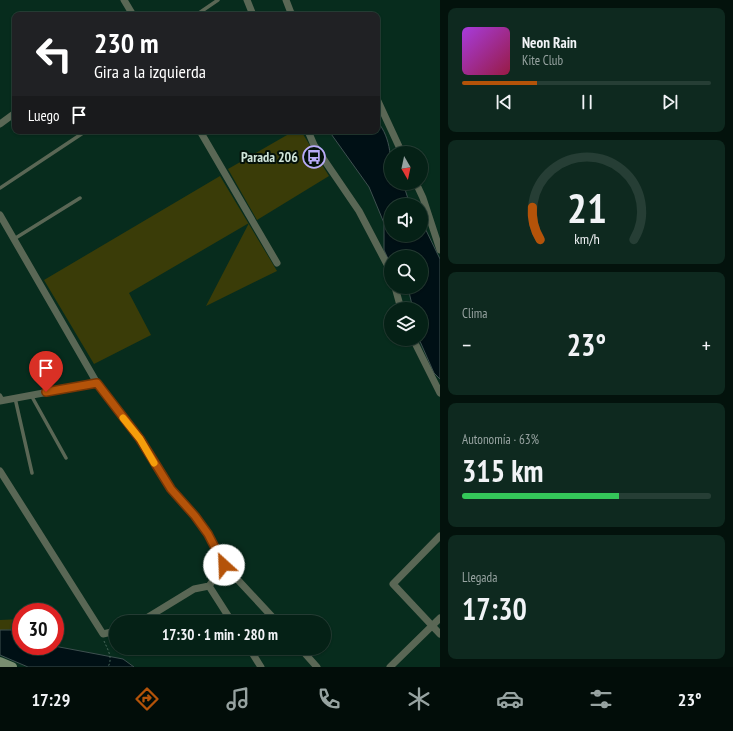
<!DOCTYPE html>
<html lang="es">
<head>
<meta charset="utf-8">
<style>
  :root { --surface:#052116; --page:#0e291f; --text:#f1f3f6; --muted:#97a3a1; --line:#263e35; --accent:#b45309 }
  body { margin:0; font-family:"PT Sans Narrow",sans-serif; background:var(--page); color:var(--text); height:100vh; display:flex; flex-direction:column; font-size:15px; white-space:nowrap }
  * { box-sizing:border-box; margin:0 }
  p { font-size:13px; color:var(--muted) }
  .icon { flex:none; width:22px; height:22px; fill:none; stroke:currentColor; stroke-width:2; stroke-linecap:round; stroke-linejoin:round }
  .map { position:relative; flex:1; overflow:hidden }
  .panel { display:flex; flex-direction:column; gap:8px; padding:8px; background:#03120c; width:293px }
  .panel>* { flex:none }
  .banner { position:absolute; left:12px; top:12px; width:368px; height:122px; border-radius:8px; box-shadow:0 1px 3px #0004,0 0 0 1px var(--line); background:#202124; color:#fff; overflow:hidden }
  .needle { width:26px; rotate:171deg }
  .tools { position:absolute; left:384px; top:146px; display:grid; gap:8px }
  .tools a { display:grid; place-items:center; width:44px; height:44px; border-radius:50%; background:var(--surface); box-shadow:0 1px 3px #0004,0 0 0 1px var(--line); font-size:20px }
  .speed { position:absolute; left:12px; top:603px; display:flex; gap:8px; font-size:20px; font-weight:700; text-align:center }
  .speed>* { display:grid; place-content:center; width:52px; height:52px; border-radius:50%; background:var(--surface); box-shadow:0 1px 3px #0004,0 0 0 1px var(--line); line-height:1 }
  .speed .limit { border:6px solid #d22; background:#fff; color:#111 }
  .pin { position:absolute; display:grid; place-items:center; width:34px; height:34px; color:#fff; margin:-41px -17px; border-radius:50% 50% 50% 0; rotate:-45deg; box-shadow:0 0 4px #0007 }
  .pin .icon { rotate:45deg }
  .me { position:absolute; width:44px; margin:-22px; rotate:335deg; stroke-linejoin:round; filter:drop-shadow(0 0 3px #0008) }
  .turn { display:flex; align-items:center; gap:14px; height:84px; padding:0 16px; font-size:18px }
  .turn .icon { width:52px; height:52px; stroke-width:2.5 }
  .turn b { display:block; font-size:28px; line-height:34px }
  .then { display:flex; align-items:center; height:38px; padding:0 16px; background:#0003; gap:8px; font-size:15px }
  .big { font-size:30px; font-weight:800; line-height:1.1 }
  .panel .card { flex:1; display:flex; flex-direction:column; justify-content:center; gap:6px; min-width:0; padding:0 14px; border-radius:8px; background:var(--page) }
  .panel .dial { align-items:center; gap:0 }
  .dial svg { height:104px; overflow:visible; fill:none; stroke:var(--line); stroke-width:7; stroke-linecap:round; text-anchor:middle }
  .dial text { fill:var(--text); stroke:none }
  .song { display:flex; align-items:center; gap:12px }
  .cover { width:48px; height:48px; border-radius:6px; background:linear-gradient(135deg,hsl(280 70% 55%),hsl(340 70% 35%)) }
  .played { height:4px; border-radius:2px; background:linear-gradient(90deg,var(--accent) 30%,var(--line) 30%) }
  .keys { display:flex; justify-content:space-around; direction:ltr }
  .heat { display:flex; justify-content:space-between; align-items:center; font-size:22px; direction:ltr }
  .charge { height:6px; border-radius:3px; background:linear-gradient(90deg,#34c759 63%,var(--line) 0) }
  .trip { position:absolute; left:109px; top:615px; width:222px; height:40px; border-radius:20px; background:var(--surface); box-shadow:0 1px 3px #0004,0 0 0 1px var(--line); font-weight:800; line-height:40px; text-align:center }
  .dock { display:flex; height:64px; justify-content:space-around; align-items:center; background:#020d09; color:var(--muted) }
  .dock .icon { width:28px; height:28px }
  .dock .active { color:var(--accent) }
  .dock b { font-size:18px; color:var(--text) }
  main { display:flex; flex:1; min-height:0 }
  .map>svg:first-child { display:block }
  .green { fill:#3a3c08 }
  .water { fill:#001015; stroke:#3e5050 }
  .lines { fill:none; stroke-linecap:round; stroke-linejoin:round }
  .path { stroke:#49685b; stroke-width:1; stroke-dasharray:2 2; stroke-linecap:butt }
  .lane { stroke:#5a6755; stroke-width:3.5 }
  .street { stroke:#5a6755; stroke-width:7 }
  .secondary { stroke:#788d70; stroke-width:10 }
  .route-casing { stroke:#753606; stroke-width:10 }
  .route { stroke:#b45309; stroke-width:7 }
  .slow { stroke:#f59e0b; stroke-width:7 }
  .labels { text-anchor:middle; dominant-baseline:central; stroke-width:4; stroke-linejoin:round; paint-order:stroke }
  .poi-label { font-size:14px; font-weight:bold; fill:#d0e4d9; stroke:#04110a; text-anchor:end }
</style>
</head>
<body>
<main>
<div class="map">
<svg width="440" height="667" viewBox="0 0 440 667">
  <rect width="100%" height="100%" fill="#072c1d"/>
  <path class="green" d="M 294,131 L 301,131 L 329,176 L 257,220 L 228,169 Z
    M 220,176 L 277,271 L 206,306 L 249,223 L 129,293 L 151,335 L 94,364 L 44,280 Z
    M 21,619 L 21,629 L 0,630 L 0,620 Z"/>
  <path class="water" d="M 377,121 C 392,139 391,161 391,183 L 403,183 L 410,205 L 391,205 L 391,235 L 421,235 L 422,222 L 440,259 L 440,379 L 434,373 L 419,339 L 421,339 L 421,309 L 413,309 L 409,292 L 403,287 L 421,287 L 421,257 L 391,257 L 391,265 L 384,250 L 384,223 L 369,187 L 329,131 L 377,131 Z
    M 0,630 L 21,630 L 21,646 L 54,646 L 123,659 L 134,667 L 28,667 L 0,655 Z"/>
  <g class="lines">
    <path class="path" d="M 104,641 C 108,650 113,658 108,667"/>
    <path class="lane" d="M 196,15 L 218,0
      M 0,188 L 86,131
      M 14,239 L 80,198
      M 0,395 L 3,400
      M 31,395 L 66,458
      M 15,398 L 32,473"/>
    <path class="street" d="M 124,0 L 133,15
      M 247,0 L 253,15
      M 286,0 L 291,13 L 294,15
      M 377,99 L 402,153
      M 0,124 L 15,113
      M 200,131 L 277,263
      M 308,131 L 314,145 L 359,211 L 391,272
      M 416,183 L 423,198 L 440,250
      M 0,215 L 97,383 L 140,439 L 171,489 L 195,516 L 208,534 L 224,565 L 209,586
      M 395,287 L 401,309
      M 413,339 L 440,393
      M 0,401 L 97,383
      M 0,471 L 103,634 L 116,631
      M 440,536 L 393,584 L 440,634
      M 224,565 L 277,622
      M 209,586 L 232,622
      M 140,622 L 194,589 L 209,586
      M 249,648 L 261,667
      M 300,648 L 317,667
      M 390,667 L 440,618"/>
    <path class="secondary" d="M 0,662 L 12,667"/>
  </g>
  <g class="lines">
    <g class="route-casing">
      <path id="route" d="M 46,392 L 97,383 L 140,439 L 171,489 L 195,516 L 208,534 L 224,565"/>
    </g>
    <use href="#route" class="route"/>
    <path class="slow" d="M 123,418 L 140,439 L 154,463"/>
  </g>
  <defs>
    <g id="bus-ring" transform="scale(1.15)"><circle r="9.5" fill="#04110a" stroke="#b8abf7" stroke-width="1.5"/><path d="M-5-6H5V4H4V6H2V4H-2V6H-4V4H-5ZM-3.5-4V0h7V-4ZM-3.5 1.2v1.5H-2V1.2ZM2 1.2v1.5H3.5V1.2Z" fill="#b8abf7"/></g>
  </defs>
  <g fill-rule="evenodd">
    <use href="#bus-ring" x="314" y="157"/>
  </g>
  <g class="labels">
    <g class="poi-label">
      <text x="298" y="157">Parada 206</text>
    </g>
  </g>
</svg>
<div class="tools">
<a><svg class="needle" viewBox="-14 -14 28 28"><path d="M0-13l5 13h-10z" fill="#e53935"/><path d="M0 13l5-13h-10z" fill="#97a3a1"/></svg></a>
<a><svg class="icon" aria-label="sound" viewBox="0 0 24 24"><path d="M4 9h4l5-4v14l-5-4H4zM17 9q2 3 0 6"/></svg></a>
<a><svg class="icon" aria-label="search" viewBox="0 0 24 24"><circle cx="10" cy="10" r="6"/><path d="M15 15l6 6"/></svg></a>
<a><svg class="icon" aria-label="layers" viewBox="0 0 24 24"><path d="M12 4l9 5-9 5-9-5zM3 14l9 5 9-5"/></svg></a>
</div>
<div class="speed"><div class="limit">30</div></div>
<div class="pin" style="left:46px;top:392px;background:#d93025"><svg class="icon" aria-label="arrive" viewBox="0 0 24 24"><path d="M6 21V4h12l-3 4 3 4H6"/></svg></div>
<svg class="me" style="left:224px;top:565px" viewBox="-20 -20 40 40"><circle r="19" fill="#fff"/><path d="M0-13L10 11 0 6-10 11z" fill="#b45309"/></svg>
<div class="trip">17:30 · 1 min · 280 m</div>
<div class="banner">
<div class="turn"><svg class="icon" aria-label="left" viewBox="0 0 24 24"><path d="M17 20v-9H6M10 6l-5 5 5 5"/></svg><div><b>230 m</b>Gira a la izquierda</div></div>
<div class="then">Luego<svg class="icon" aria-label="arrive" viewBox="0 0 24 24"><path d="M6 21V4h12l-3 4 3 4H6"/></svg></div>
</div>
</div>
<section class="panel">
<div class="card">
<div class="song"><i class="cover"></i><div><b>Neon Rain</b><p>Kite Club</p></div></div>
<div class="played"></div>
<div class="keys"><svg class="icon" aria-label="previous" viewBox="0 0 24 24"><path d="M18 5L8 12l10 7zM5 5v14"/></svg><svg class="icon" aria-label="pause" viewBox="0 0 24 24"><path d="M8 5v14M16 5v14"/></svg><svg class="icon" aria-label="next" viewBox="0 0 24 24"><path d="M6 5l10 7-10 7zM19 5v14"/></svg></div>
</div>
<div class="card dial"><svg viewBox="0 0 100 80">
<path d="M14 69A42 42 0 1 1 86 69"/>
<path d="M14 69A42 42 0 0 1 8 44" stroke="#b45309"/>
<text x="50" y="56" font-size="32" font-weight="700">21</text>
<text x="50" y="72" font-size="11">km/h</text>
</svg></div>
<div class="card"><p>Clima</p>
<div class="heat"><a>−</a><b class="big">23°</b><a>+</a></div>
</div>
<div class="card"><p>Autonomía · 63%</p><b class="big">315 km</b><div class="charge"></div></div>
<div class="card"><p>Llegada</p><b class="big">17:30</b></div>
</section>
</main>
<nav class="dock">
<b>17:29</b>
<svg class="icon active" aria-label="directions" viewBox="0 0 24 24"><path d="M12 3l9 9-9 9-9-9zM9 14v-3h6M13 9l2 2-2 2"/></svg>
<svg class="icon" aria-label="music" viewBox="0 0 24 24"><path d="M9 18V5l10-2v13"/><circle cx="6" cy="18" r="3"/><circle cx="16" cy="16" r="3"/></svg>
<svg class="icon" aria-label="phone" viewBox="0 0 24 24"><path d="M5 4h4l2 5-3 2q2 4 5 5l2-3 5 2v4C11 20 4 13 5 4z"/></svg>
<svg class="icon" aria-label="climate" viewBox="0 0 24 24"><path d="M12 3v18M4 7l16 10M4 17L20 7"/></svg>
<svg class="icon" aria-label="car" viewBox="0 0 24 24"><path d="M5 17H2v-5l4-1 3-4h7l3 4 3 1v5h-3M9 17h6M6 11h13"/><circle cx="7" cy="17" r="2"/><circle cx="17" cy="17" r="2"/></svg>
<svg class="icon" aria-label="filters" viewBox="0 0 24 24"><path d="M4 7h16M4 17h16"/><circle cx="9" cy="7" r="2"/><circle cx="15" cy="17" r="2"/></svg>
<b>23°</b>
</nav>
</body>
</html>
